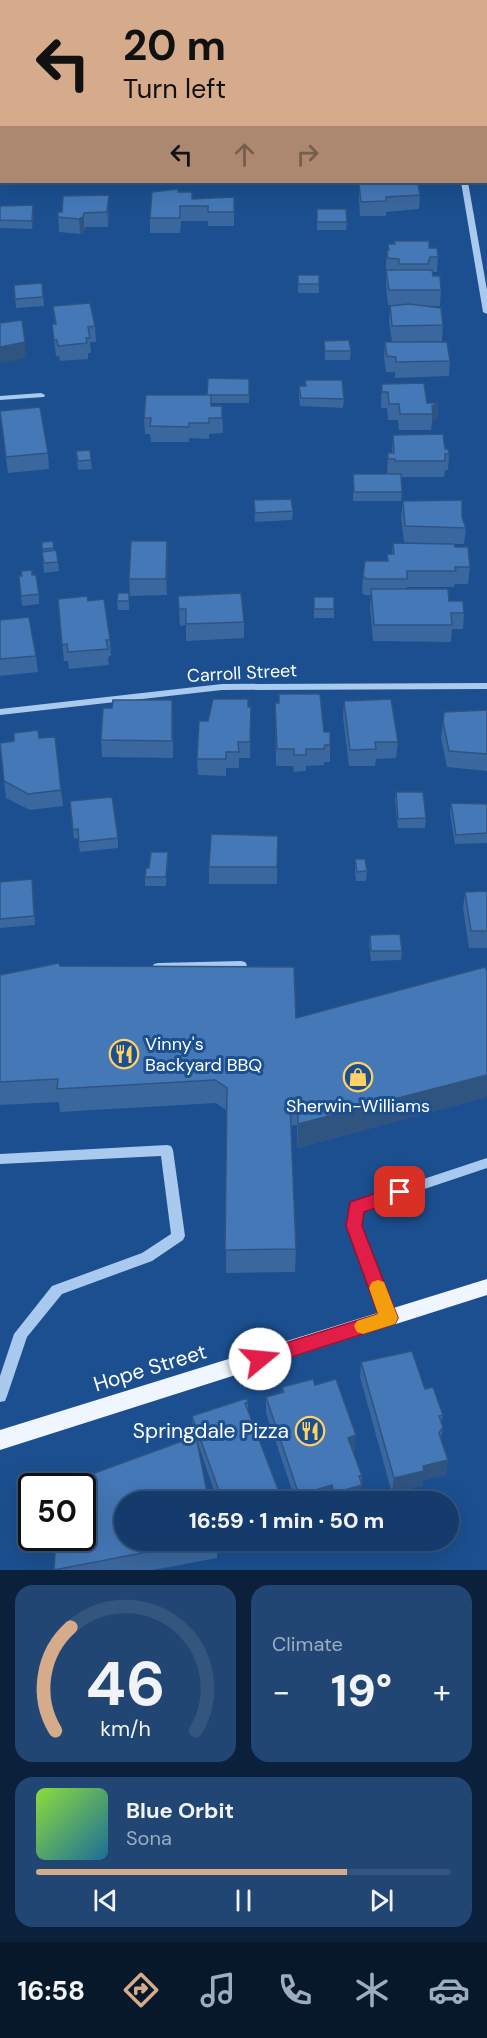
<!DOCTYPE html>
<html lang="en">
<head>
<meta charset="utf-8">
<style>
  :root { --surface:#143b6b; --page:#214673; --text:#f1f3f6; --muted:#9dadc1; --line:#33557e; --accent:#d6ab8b }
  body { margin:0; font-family:"DM Sans",sans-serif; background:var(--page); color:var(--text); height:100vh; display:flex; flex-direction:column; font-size:22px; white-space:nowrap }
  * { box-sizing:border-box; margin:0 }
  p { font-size:20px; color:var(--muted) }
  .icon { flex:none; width:33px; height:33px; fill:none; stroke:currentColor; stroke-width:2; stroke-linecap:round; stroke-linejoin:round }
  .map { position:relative; height:1570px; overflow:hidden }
  .sheet { display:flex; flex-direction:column; gap:15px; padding:15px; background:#0b203b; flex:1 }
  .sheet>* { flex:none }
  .guide { position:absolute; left:0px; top:0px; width:488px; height:183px; box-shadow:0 6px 24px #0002,0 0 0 2px var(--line); background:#d6ab8b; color:#111; overflow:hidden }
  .speed { position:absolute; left:18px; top:1473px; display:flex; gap:12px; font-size:30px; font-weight:700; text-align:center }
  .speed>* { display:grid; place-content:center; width:78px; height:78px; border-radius:50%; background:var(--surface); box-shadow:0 6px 24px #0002,0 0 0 2px var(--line); line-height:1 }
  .speed .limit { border:3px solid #111; border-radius:9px; background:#fff; color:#111 }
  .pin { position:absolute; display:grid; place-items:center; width:51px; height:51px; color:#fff; margin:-26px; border-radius:12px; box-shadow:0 3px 9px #0006 }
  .me { position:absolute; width:66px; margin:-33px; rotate:73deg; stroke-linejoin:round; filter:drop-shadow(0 0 4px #0008) }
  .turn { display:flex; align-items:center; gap:21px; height:126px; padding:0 24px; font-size:27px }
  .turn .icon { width:78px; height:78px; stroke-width:2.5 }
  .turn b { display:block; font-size:42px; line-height:51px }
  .lanes { display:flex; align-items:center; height:57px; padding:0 24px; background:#0003; justify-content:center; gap:30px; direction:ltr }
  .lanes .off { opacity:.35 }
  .big { font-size:45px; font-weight:800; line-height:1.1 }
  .sheet .tile { flex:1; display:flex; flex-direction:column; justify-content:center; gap:9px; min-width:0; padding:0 21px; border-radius:18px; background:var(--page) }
  .sheet .dial { align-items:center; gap:0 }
  .dial svg { height:156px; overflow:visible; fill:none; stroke:var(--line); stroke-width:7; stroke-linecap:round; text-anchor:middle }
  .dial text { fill:var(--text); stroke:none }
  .song { display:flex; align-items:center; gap:18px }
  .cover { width:72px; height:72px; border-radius:9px; background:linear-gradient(135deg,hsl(90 70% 55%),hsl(200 70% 35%)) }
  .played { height:6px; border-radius:3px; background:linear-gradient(90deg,var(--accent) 75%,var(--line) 75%) }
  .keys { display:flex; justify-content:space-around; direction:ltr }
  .heat { display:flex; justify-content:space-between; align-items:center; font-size:33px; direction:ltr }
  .sheet .tiles { flex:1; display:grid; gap:15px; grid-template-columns:1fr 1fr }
  .tile:last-child { grid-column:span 2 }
  .trip { position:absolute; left:114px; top:1491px; width:345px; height:60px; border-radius:30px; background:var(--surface); box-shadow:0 6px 24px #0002,0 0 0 2px var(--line); font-weight:800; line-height:60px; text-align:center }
  .tab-bar { display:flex; height:96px; justify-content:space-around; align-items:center; background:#08182b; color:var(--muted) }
  .tab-bar .icon { width:42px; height:42px }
  .tab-bar .active { color:var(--accent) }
  .tab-bar b { font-size:27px; color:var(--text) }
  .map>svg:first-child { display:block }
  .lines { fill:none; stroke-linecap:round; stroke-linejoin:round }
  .minor { fill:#a9c9ee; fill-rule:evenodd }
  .major { fill:#f0f6ff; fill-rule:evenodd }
  .wall { fill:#3a679d }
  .shaded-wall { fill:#305480 }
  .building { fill:#4478b7; stroke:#305480; stroke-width:1.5 }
  .route { fill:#e11d48; stroke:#92132f; stroke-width:1.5 }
  .slow { fill:#f59e0b }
  .labels { text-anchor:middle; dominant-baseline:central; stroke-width:6; stroke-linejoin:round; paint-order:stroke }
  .street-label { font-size:18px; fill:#fff; stroke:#1b4f8f }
  .poi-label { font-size:18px; fill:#fff; stroke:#1b4f8f; text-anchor:start }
  .near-street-label { font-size:21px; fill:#fff; stroke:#1b4f8f }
  .near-poi-label { font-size:21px; fill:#fff; stroke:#1b4f8f; text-anchor:end }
</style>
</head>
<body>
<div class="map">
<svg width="487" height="1570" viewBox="0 0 487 1570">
  <rect width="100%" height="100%" fill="#1b4f8f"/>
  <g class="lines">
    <path class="minor" d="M 430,0 L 436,0 L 436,2 L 430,2 Z
      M 486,101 L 487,101 L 487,105 L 486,105 Z
      M 0,180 L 2,182 L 7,182 L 0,184 Z
      M 461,182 L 468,182 L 487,290 L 487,314 L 483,312 Z
      M 41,393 L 45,395 L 44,397 L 0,400 L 0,396 Z
      M 487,683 L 487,689 L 222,690 L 0,715 L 0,709 L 222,684 Z
      M 241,961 L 245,962 L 247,965 L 245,968 L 241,969 L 158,971 L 154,970 L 152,967 L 154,964 L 158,963 Z
      M 167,1145 L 171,1146 L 173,1150 L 185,1236 L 183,1240 L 152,1261 L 62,1294 L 27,1337 L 7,1396 L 5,1401 L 0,1402 L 0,1376 L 14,1334 L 52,1286 L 142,1253 L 171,1234 L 161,1156 L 0,1164 L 0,1154 Z
      M 487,1158 L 487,1168 L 362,1210 L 360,1225 L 396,1318 L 394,1322 L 389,1324 L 384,1322 L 348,1225 L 351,1203 Z"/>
    <path class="major" d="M 487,1279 L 487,1295 L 0,1450 L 0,1430 Z"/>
  </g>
  <path class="wall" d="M 89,0 L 120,0 L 120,2 L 91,2 Z
    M 479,0 L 487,0 L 487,2 L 479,2 Z
    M 0,117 L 2,117 L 2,142 L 0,142 Z
    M 359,184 L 420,195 L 419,209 L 386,212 L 386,216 L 360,216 L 359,199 Z
    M 192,192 L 192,199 L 234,197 L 234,226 L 208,226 L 208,221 L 181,221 L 180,233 L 150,233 L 150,218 Z
    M 33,205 L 34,214 L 32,229 L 0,228 L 0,206 Z
    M 317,209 L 347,222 L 346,230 L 317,230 Z
    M 109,210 L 108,227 L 85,227 L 84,232 L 80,234 L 59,232 L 58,212 Z
    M 394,241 L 429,248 L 438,257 L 437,272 L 432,272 L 433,276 L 441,290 L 440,306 L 420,306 L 443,325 L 442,341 L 392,342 L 389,322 L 390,306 L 400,305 L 388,305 L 386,285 L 386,266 L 387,251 L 388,250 L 388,244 L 394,244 Z
    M 298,275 L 319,275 L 319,293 L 298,293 Z
    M 42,283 L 44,306 L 16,308 L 14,285 Z
    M 53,306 L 95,326 L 96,342 L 90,342 L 91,353 L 88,353 L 88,359 L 60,361 L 59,356 L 56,356 L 52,324 L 55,324 Z
    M 324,341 L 351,351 L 350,360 L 325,360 Z
    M 385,342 L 450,361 L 449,376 L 395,378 L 395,372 L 386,372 L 384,358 Z
    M 249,379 L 249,403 L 211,403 L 211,406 L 222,406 L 223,433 L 209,434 L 209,439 L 189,438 L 189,442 L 151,442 L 150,434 L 145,434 L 144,418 Z
    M 305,380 L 344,399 L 343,408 L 300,406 L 299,395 L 299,386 L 305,386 Z
    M 382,384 L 427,403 L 438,403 L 437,419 L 432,421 L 431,430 L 399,430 L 398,420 L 388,420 L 387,408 L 381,408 L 381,400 Z
    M 0,411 L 48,453 L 49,469 L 8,473 Z
    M 393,435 L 445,449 L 449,454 L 448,470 L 445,470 L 444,477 L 401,477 L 402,492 L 401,501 L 353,501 L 353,474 L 387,474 L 388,453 L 392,453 Z
    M 76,451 L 91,460 L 92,469 L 78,470 Z
    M 254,500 L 293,511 L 292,520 L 255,522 Z
    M 403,501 L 462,517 L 466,528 L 464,544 L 454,544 L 455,547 L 470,567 L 468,584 L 455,584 L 454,587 L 407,587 L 407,589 L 449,601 L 464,613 L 463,629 L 452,629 L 451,642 L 373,641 L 370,606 L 371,595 L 365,595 L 362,593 L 363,576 L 387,561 L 387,554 L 392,554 L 393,543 L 436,544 L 404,542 L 401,518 Z
    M 53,541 L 54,550 L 58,562 L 59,571 L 44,573 L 42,552 L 43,552 L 42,542 Z
    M 167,541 L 167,595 L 130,596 L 129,579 Z
    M 21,571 L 32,575 L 39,594 L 39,604 L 22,606 L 19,576 L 22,576 Z
    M 129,593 L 129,610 L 118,610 L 117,601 Z
    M 178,596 L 244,622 L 244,638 L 186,641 L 186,625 L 180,626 Z
    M 314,597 L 334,597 L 334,618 L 314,618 Z
    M 58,599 L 88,601 L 110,640 L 111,656 L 108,657 L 109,665 L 69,669 L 68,661 L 64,661 Z
    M 0,620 L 36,656 L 38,672 L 0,676 Z
    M 344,701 L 398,742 L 396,758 L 376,759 L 375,766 L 349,766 L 343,717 Z
    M 275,703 L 324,732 L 330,745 L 330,762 L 324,762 L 324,765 L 306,766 L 306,771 L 294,772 L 293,766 L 276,766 Z
    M 248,707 L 251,707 L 250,758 L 239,758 L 239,768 L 226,768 L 226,776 L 198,775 L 197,759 L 208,721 Z
    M 487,710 L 487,771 L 447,767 L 441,738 L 444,712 Z
    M 173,717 L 173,758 L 102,757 L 101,740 Z
    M 39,738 L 61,790 L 63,806 L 30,810 L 6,798 L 0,746 L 14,741 Z
    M 396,792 L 426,818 L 425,828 L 398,828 L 395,801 Z
    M 70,801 L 118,838 L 118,848 L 80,852 L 78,838 L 74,839 Z
    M 451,803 L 487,804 L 487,843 L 455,844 L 450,813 Z
    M 278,836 L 277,884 L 209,884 L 209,867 Z
    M 168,852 L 168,861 L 166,886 L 145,886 L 145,877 L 149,868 Z
    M 355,859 L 367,871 L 366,881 L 356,881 L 355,869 Z
    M 0,882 L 33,889 L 35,925 L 0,928 Z
    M 487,891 L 487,948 L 469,948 L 463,908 L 465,892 Z
    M 370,935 L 402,951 L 401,960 L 371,961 L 369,944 Z
    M 60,966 L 296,1018 L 487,971 L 487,1097 L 297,1148 L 297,1125 L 291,1126 L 296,1249 L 295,1272 L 226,1273 L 227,1111 L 216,1103 L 60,1112 L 59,1102 L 0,1105 L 0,975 Z
    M 361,1362 L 425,1389 L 443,1415 L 441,1423 L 443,1427 L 441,1438 L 448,1460 L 446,1475 L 423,1480 L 422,1486 L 392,1493 L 360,1377 Z
    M 315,1385 L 355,1450 L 353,1451 L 362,1476 L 361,1500 L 355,1502 L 331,1502 L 331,1500 L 326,1502 L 296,1502 L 266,1413 L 266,1397 L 282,1393 L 282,1387 Z
    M 248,1403 L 248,1410 L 281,1497 L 281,1502 L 218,1502 L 198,1444 L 124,1540 L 217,1540 L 217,1558 L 153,1570 L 54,1570 L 195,1436 L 193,1431 L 192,1416 Z"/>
  <path class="shaded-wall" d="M 101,0 L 120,0 L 120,2 L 101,2 Z
    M 109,195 L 109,210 L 108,227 L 107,212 Z
    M 33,205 L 34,214 L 32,229 L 32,221 Z
    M 84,213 L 84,232 L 80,234 L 79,219 Z
    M 25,342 L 26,358 L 0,363 L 0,347 Z
    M 438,403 L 437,419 L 432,421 L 432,406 Z
    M 167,541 L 168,557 L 167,595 L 166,579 Z
    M 168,852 L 168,861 L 166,886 L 166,877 Z
    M 487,1075 L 487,1097 L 297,1148 L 298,1124 Z
    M 356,1435 L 355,1450 L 346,1453 L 348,1438 Z
    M 448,1460 L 446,1475 L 423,1480 L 422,1486 L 392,1493 L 394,1478 L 423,1466 Z
    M 332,1485 L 331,1500 L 326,1502 L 299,1502 L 299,1495 Z
    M 362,1485 L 361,1500 L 355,1502 L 333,1502 L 334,1493 Z
    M 281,1497 L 281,1502 L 267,1502 Z"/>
  <path class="building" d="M 2,0 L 30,0 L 31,2 L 2,2 Z
    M 56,0 L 66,0 L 67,2 L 57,2 Z
    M 317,0 L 360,0 L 360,2 L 317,2 Z
    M 0,117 L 2,117 L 2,134 L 1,128 L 0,128 Z
    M 359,184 L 418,184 L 420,195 L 386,197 L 386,201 L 361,202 Z
    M 178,189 L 178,192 L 192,192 L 192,199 L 234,197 L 234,212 L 208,212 L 208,206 L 180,206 L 180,218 L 150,218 L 152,192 Z
    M 109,195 L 107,212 L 84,213 L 83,217 L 79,219 L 58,217 L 58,212 L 62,212 L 63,196 Z
    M 33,205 L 32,221 L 0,220 L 0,206 Z
    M 317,209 L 346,209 L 347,222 L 317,222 Z
    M 394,241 L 429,241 L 429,248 L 437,248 L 438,257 L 430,257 L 428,264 L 399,264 L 399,259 L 388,258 L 387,251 L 389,250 L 388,244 L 395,244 Z
    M 386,270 L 432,270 L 433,276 L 440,276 L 441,290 L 389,290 Z
    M 298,275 L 319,275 L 319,284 L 298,284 Z
    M 42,283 L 43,297 L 15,299 L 14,285 Z
    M 90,303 L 95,326 L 88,327 L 90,338 L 86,338 L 87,343 L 58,346 L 57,340 L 54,340 L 52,324 L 56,324 L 53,306 Z
    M 409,304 L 441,308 L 443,325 L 392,326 L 390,306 Z
    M 22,320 L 25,342 L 0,347 L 0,323 Z
    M 349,340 L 351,351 L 325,351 L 324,341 Z
    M 385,342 L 447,342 L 450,361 L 396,362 L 396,357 L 387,356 Z
    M 208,378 L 249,379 L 249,395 L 207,395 Z
    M 305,380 L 342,380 L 344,399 L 301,398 L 299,386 L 306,386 Z
    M 424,383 L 427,403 L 438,403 L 432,406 L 433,414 L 400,414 L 399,404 L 389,404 L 388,392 L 382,392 L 382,384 Z
    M 146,395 L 211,395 L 211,406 L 222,406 L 222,418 L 209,418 L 209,423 L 189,423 L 189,427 L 150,426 L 151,418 L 144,418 Z
    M 40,407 L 48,453 L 6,457 L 0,411 Z
    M 443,434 L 445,449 L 448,449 L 449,454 L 445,454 L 445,461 L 395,461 L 395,459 L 388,459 L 388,453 L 394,453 L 393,435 Z
    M 90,450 L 91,460 L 78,461 L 76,451 Z
    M 353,474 L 401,474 L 402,492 L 354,492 Z
    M 291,499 L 293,511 L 255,513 L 254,500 Z
    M 462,500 L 462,517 L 466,528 L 405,526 L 403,501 Z
    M 53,541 L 54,548 L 42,549 L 42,542 Z
    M 131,541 L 167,541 L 166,579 L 129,579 Z
    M 393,543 L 454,544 L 455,547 L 468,547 L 470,567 L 455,567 L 456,571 L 407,571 L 407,579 L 366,579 L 363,576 L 365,561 L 388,561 L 387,554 L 394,554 Z
    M 56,550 L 58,562 L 44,563 L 42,552 Z
    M 32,570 L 32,575 L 36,575 L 39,594 L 21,596 L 19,576 L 22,576 L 21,571 Z
    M 371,589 L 448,589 L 449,601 L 463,601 L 464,613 L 451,613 L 452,625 L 374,625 Z
    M 118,593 L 129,593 L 129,601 L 117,601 Z
    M 241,593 L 244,622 L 186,624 L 186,609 L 179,609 L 178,596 Z
    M 87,596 L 88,601 L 104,599 L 110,640 L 106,640 L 108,649 L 68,652 L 67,644 L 62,645 L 58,599 Z
    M 314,597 L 334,597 L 334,609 L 314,609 Z
    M 29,617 L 36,656 L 0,659 L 0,620 Z
    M 279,694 L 320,694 L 324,732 L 330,732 L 330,745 L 325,745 L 324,749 L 306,749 L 306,755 L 294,755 L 294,749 L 277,749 L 275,703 L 279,703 Z
    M 213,699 L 248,699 L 248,707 L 251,707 L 250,742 L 238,742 L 239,752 L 226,752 L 226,759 L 197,759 L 199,721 L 208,721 Z
    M 391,699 L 398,742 L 375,742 L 376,749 L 350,750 L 344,701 Z
    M 113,700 L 172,700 L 172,741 L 101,740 L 103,708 L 112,708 Z
    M 487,710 L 487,754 L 449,751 L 443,722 L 444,712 Z
    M 38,730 L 39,738 L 55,737 L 61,790 L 28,794 L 4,781 L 0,743 L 14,741 L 14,733 Z
    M 396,792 L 423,792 L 426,818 L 398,819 Z
    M 112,797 L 118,838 L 79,842 L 78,829 L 73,830 L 70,801 Z
    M 451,803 L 487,804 L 487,833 L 456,835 Z
    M 211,834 L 278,836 L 277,867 L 209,867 Z
    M 151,852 L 168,852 L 166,877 L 145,877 L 146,868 L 149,868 Z
    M 355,859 L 365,859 L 367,871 L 357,872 Z
    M 32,879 L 34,916 L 0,919 L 0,882 Z
    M 487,891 L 487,931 L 471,931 L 465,892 Z
    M 400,934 L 402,951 L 371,951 L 370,935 Z
    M 59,963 L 60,966 L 294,967 L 296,1018 L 485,967 L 487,971 L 487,1075 L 298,1124 L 298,1102 L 290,1103 L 296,1249 L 225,1250 L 227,1088 L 215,1080 L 57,1089 L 58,1079 L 0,1082 L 0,975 Z
    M 412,1351 L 425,1389 L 433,1387 L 443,1415 L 439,1416 L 443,1427 L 439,1433 L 448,1460 L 423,1466 L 424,1471 L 394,1478 L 361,1362 Z
    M 313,1379 L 315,1385 L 336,1379 L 356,1435 L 348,1438 L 362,1476 L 359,1476 L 362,1485 L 334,1493 L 332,1485 L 299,1495 L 266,1397 L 284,1392 L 282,1387 Z
    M 247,1398 L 248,1403 L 245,1403 L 281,1497 L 267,1502 L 223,1502 L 192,1416 Z
    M 196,1436 L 209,1502 L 124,1502 L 124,1540 L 209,1540 L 54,1570 L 56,1538 L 82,1538 L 82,1486 L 59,1486 Z"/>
  <path class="route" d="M 400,1185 L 406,1187 L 408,1192 L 406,1197 L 364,1212 L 362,1226 L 398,1318 L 395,1324 L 260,1367 L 253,1364 L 251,1359 L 253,1353 L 378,1314 L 346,1226 L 350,1202 Z"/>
  <path class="slow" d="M 378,1280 L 384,1282 L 398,1318 L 395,1324 L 363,1334 L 357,1332 L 354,1326 L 357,1321 L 378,1314 L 369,1288 L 372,1282 Z"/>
  <defs>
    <g id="restaurant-ring" transform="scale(1.5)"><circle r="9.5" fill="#1b4f8f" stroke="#ffd166" stroke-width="1.5"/><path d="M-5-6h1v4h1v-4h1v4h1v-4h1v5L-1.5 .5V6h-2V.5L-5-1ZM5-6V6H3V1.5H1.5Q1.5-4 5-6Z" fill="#ffd166"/></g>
    <g id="shop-ring" transform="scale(1.5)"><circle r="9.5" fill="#1b4f8f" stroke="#ffd166" stroke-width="1.5"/><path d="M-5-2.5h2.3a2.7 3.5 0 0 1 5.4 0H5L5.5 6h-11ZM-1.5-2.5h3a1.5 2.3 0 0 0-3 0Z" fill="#ffd166"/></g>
  </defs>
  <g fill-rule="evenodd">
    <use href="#restaurant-ring" x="124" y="1054"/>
    <use href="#shop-ring" x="358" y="1077"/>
    <use href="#restaurant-ring" x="310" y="1431"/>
  </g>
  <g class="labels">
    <g class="street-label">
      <text transform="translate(242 673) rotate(-3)">Carroll Street</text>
    </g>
    <g class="poi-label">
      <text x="145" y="1044">Vinny's<tspan x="145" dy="21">Backyard BBQ</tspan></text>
      <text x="358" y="1106" text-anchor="middle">Sherwin-Williams</text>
    </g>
    <g class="near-street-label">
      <text transform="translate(150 1368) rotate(-17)">Hope Street</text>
    </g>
    <g class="near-poi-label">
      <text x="289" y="1431">Springdale Pizza</text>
    </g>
  </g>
</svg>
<div class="speed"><div class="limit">50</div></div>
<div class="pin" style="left:400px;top:1192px;background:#d93025"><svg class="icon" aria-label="arrive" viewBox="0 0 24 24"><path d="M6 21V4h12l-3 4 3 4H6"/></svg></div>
<svg class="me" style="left:260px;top:1359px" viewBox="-20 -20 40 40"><circle r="19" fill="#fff"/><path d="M0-13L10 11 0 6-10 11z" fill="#e11d48"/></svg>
<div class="trip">16:59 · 1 min · 50 m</div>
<div class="guide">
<div class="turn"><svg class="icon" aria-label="left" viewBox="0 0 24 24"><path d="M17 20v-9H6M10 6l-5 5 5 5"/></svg><div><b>20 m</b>Turn left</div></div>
<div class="lanes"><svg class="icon" aria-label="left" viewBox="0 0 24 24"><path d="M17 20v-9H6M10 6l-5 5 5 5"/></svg><svg class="icon off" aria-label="ahead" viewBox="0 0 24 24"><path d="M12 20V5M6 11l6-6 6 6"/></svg><svg class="icon off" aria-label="right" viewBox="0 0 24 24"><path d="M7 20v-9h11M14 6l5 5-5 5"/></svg></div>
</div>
</div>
<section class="sheet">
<div class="tiles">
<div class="tile dial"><svg viewBox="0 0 100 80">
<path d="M14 69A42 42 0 1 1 86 69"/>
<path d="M14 69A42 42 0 0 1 22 16" stroke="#d6ab8b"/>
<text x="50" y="56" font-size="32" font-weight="700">46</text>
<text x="50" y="72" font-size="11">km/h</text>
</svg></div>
<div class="tile"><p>Climate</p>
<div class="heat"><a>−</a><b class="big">19°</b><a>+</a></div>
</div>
<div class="tile">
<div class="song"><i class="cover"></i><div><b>Blue Orbit</b><p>Sona</p></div></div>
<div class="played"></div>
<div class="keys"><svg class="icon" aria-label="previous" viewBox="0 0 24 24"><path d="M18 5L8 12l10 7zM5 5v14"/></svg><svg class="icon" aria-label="pause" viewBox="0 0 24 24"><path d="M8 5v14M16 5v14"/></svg><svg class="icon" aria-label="next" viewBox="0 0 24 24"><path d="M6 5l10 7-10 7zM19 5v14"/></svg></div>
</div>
</div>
</section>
<nav class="tab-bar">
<b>16:58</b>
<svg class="icon active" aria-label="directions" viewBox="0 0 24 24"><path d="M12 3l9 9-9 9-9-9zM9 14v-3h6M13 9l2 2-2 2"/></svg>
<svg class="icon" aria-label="music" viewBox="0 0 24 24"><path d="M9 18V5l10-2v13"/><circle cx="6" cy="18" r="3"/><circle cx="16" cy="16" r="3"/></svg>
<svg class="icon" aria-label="phone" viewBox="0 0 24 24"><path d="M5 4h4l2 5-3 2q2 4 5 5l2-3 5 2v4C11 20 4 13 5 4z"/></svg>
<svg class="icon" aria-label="climate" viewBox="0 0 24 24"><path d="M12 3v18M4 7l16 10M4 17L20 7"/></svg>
<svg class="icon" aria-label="car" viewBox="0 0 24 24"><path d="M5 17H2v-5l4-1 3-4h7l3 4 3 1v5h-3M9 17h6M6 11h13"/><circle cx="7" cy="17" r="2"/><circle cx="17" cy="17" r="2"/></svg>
</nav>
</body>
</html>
